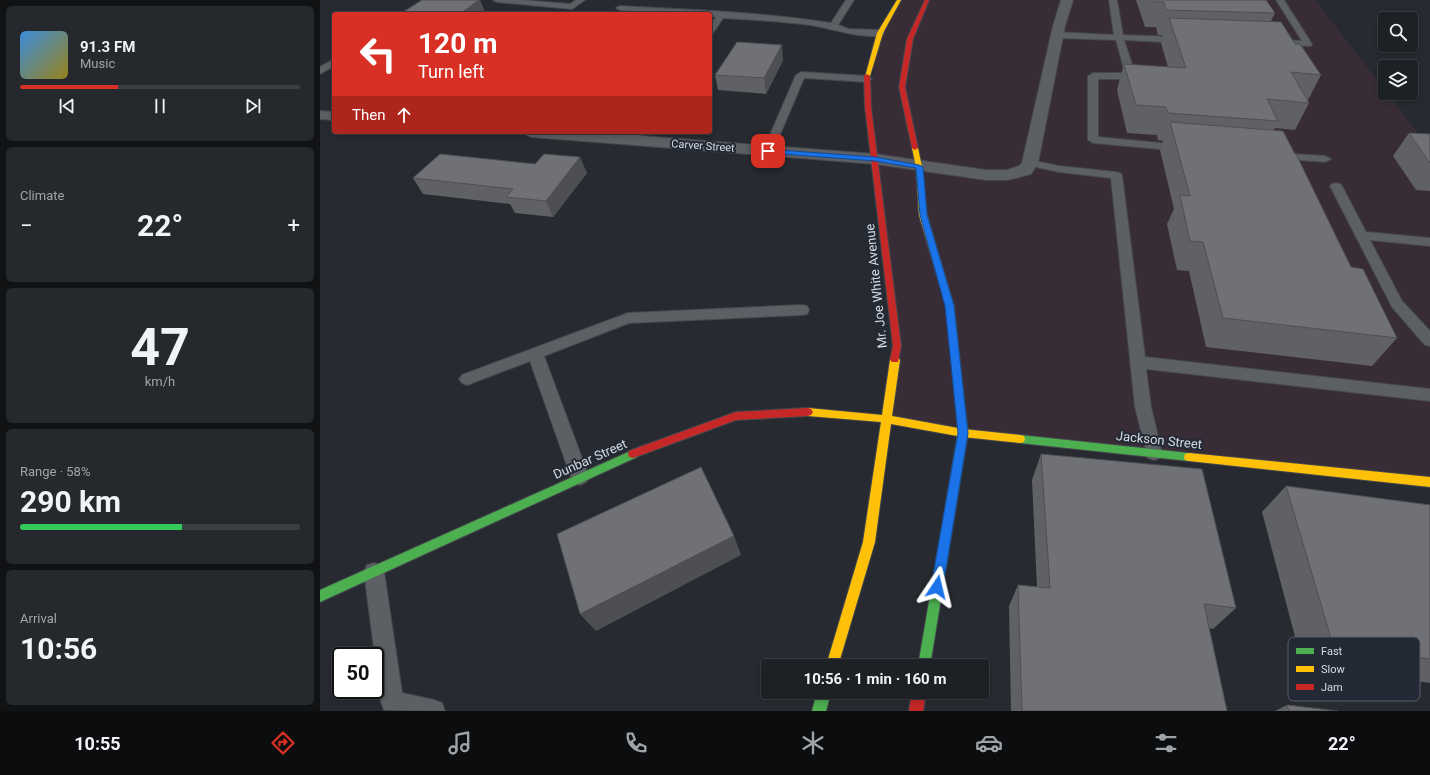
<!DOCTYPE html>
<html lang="en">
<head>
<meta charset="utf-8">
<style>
  :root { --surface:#1d2025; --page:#25282d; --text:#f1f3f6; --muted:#a0a3a7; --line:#3b3e42; --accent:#d93025 }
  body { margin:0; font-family:Roboto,sans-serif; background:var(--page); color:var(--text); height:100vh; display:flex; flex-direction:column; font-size:15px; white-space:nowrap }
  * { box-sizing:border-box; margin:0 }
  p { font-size:13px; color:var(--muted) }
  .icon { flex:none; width:22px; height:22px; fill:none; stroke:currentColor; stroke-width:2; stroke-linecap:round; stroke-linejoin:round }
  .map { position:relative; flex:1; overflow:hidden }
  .sheet { display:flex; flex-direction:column; gap:6px; padding:6px; background:#101214; width:320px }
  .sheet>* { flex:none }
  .banner { position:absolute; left:12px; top:12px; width:380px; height:122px; border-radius:4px; box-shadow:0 2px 6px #0003,0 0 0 1px var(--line); background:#d93025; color:#fff; overflow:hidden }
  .buttons { position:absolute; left:1058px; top:12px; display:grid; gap:8px }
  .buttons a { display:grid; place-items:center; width:40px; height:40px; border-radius:4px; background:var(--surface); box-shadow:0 2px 6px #0003,0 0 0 1px var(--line); font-size:20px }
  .speed { position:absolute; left:12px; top:647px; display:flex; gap:8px; font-size:20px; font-weight:700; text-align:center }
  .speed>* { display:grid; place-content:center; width:52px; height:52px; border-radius:50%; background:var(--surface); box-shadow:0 2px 6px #0003,0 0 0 1px var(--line); line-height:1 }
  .speed .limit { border:2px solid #111; border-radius:6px; background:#fff; color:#111 }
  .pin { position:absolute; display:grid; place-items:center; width:34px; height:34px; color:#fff; margin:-17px; border-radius:8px; box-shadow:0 2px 6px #0006 }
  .me { position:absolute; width:44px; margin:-22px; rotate:10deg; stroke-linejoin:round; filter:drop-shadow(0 0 3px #0008) }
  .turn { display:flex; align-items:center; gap:14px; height:84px; padding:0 20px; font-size:18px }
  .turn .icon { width:52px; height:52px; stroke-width:2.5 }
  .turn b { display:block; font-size:28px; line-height:34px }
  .then { display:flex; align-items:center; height:38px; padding:0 20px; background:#0003; gap:8px; font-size:15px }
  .big { font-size:30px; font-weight:700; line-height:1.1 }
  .sheet .tile { flex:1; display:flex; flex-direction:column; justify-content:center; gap:6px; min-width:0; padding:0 14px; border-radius:6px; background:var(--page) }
  .sheet .dial { align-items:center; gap:0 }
  .dial b { font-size:52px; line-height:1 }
  .song { display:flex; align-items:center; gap:12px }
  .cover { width:48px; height:48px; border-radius:6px; background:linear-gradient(135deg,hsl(210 70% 55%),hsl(50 70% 35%)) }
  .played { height:4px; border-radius:2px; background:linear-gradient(90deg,var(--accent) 35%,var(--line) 35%) }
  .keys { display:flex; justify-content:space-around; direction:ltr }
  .heat { display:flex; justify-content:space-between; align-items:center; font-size:22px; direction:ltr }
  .charge { height:6px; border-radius:3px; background:linear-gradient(90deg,#34c759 58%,var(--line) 0) }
  .trip { position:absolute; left:441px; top:659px; width:228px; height:40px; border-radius:4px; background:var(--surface); box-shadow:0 2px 6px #0003,0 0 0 1px var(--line); font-weight:700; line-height:40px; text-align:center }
  .tabs { display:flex; height:64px; justify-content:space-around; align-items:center; background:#0c0d0f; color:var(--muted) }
  .tabs .icon { width:28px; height:28px }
  .tabs .active { color:var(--accent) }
  .tabs b { font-size:18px; color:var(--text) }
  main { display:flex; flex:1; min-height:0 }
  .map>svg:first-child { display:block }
  .commercial { fill:#382c37 }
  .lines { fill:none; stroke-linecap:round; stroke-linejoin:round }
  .lane-casing { stroke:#44484d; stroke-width:2 }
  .street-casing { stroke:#44484d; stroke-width:2 }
  .fast-casing { stroke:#44484d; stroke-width:2 }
  .slow-casing { stroke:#44484d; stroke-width:2 }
  .jam-casing { stroke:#44484d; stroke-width:2 }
  .lane { fill:#5c5f63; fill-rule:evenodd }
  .street { fill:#5c5f63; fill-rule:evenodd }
  .fast { fill:#4caf50; fill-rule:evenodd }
  .slow { fill:#ffc107; fill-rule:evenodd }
  .jam { fill:#c62828; fill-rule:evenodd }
  .wall { fill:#606165 }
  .shaded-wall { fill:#4e4f53 }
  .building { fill:#707176; stroke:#4e4f53 }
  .route { fill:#1a73e8; stroke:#114b97 }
  .labels { text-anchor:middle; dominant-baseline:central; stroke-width:4; stroke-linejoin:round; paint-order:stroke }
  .far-street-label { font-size:11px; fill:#d6dbe2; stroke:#232a35 }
  .street-label { font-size:13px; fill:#d6dbe2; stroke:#232a35 }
  .key { fill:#232a35; stroke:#595f69; stroke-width:1 }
  .key-label { font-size:11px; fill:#d6dbe2 }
</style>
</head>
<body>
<main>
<section class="sheet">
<div class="tile">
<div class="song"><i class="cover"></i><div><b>91.3 FM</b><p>Music</p></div></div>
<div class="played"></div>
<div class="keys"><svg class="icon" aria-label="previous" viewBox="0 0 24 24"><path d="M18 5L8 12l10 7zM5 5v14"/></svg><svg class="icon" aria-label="pause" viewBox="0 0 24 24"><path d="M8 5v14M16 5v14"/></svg><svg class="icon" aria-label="next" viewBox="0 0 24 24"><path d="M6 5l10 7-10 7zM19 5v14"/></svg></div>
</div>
<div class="tile"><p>Climate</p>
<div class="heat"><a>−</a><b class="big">22°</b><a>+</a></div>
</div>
<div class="tile dial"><b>47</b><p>km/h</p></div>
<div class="tile"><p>Range · 58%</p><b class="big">290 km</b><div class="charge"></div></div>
<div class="tile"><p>Arrival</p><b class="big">10:56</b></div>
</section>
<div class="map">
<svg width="1110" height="711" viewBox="0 0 1110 711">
  <rect width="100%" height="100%" fill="#272b31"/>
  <path class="commercial" d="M 579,0 L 995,0 L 1065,90 L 1065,93 L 1067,93 L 1102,138 L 1110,139 L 1110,482 L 567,419 L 577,346 L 548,107 L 560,33 Z"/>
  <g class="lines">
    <g class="lane-casing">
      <path id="lane" d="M 173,0 L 202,0 L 250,4 L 256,0 L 265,0 L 252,9 L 177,2 Z
        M 526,0 L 534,0 L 518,25 L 529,29 L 560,30 L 563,31 L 564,33 L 563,35 C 544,40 510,28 490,25 C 461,21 432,20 403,18 L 393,33 L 390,34 L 390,25 L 396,17 L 390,16 L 390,14 L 352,14 L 300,10 L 296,8 L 300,6 C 370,10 441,12 511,23 Z
        M 789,0 L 797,0 L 803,35 L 862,37 L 866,40 L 862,43 L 804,40 L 816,76 L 811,79 L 778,79 L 778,137 L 861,145 L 865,146 L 866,148 L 865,150 L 861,151 L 773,143 L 768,140 L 768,76 L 773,73 L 805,73 L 796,40 L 737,38 L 733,35 L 737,32 L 794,35 Z
        M 956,0 L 964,0 L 992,44 L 991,46 L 957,45 L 956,43 L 957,41 L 960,40 L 982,41 Z
        M 14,59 L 14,66 L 0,74 L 0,67 Z
        M 481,72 L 547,76 L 552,79 L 547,82 L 484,78 L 453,151 L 452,153 L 444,153 L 443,151 L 476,75 Z
        M 313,132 L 323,132 L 316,142 L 312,143 L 307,140 Z
        M 959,153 L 1005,156 L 1011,159 L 1005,162 L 955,158 L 953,156 L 955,154 Z
        M 710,160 L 739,166 L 796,172 L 800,173 L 802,175 L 825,357 L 1110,389 L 1110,401 L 826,369 L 831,407 L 842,453 L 840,458 L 834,460 L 828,458 L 815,407 L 791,178 L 739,172 L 706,165 L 704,163 L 706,161 Z
        M 1016,183 L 1020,184 L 1022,186 L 1046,232 L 1110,238 L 1110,246 L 1050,240 L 1082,301 L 1110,331 L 1110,346 L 1105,345 L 1072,307 L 1010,186 L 1012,184 Z
        M 482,305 L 487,306 L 489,310 L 487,314 L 482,315 L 309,323 L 224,356 L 269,477 L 266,482 L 260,485 L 254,482 L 251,477 L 210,361 L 147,385 L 142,383 L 139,379 L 142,375 L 308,313 Z
        M 54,563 L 61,565 L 64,572 L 82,693 L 114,700 L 122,703 L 125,711 L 64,710 L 61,702 L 44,572 L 47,565 Z"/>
    </g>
    <g class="street-casing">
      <path id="street" d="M 741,0 L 753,0 L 745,26 L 718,163 L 711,174 L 688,180 L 666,180 L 555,164 L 212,137 L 207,135 L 204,132 L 271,132 L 555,154 L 666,170 L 687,170 L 699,166 L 702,163 L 733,26 Z
        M 0,111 L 14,112 L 14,120 L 0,119 Z"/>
    </g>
    <g class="fast-casing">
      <path id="fast" d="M 635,350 L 639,353 L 648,433 L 610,666 L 598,666 L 638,433 L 631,353 Z
        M 700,435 L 869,453 L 873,454 L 874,457 L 873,460 L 869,461 L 700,443 L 696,442 L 695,439 L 696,436 Z
        M 313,450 L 317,451 L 318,454 L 317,457 L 0,602 L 0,590 Z
        M 497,692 L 511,692 L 506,711 L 492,711 Z"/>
    </g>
    <g class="slow-casing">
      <path id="slow" d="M 577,0 L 581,0 L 563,33 L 550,76 L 545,77 L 557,33 Z
        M 595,146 L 598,148 L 602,167 L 607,215 L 634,306 L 639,353 L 635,356 L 631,353 L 626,306 L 599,215 L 596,167 L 592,148 Z
        M 575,357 L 578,358 L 580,360 L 572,416 L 643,429 L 700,435 L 704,436 L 705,439 L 704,442 L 700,443 L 643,437 L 571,424 L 555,542 L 518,666 L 506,666 L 543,542 L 561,422 L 488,416 L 485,415 L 483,412 L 485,409 L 488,408 L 562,415 L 570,360 L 572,358 Z
        M 869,453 L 1110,477 L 1110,487 L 869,461 L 865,460 L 864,457 L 865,454 Z"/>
    </g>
    <g class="jam-casing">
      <path id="jam" d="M 605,0 L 609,0 L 593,39 L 585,87 L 598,148 L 595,150 L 592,148 L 579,87 L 587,39 Z
        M 547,74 L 550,76 L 551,107 L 581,346 L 578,362 L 572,362 L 570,360 L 573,346 L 545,107 L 544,76 Z
        M 488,408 L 491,409 L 493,412 L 491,415 L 488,416 L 416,420 L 313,458 L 309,457 L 308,454 L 309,451 L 416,412 Z
        M 592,692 L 606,692 L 603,711 L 589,711 Z"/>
    </g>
    <use href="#lane" class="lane"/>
    <use href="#street" class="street"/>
    <use href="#fast" class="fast"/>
    <use href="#slow" class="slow"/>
    <use href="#jam" class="jam"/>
  </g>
  <path class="wall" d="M 816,0 L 946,0 L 955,13 L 951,21 L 975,44 L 1001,75 L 988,100 L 989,103 L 975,130 L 955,128 L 954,130 L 1031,267 L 1077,338 L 1052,366 L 886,347 L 869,271 L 857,270 L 847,224 L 854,209 L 840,150 L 843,141 L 838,140 L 837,135 L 807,133 L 797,90 L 804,64 L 848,67 L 841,43 L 843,35 L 838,35 L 836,27 L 825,27 Z
    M 463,60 L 446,94 L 398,90 L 395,75 Z
    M 1089,133 L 1110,134 L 1110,191 L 1096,190 L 1073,156 Z
    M 267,173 L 233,217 L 195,213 L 190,204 L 103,194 L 93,178 Z
    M 721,454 L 916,608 L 893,629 L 889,628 L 907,711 L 691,711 L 689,606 L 698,585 L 717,587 L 712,480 Z
    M 966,486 L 1110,505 L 1110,683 L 982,663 L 942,512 Z
    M 967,705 L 1018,711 L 955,711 Z"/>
  <path class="shaded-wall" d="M 159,0 L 160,0 L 166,14 L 140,14 Z
    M 462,45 L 463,60 L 446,94 L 444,78 Z
    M 260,157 L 267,173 L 233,217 L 226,201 Z
    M 414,536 L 421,555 L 276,631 L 260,614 Z"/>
  <path class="building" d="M 102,0 L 159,0 L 140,14 L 80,14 Z
    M 832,0 L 946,0 L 955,13 L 846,10 L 844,2 L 832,2 Z
    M 849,18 L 961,22 L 975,44 L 980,44 L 1001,75 L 971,72 L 989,103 L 947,99 L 958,121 L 848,113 L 846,107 L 816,105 L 804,64 L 866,68 Z
    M 417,42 L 462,45 L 444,78 L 395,75 Z
    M 850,122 L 963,131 L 975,154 L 976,154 L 1031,267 L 1043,269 L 1077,338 L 903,318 L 883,242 L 870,241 L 860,195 L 870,196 Z
    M 1089,133 L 1110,134 L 1110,163 Z
    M 120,154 L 215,164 L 224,154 L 260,157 L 226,201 L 186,197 L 193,189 L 93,178 Z
    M 721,454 L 882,469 L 916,608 L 884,604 L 907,711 L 702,711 L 698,585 L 730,588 Z
    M 381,467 L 414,536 L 260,614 L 237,534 Z
    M 966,486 L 1110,505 L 1110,659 L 1013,645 Z
    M 967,705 L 1018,711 L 969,711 Z"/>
  <path class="route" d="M 445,149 L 555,157 L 599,165 L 603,167 L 607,215 L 634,306 L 648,433 L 623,587 L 622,591 L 617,593 L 613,591 L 611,587 L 638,433 L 625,306 L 600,215 L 596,168 L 555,161 L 448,153 L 445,152 Z"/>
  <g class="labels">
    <g class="far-street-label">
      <text transform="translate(383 146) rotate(4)">Carver Street</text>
    </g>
    <g class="street-label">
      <text transform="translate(556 286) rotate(-96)">Mr. Joe White Avenue</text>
      <text transform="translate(839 440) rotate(6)">Jackson Street</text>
      <text transform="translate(270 459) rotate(-24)">Dunbar Street</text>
    </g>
  </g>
  <rect x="968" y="637" width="132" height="64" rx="6" class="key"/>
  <rect x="976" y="648" width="18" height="6" fill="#4caf50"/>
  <rect x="976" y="666" width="18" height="6" fill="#ffc107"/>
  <rect x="976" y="684" width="18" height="6" fill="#c62828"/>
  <g class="key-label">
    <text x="1001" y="655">Fast</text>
    <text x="1001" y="673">Slow</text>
    <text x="1001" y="691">Jam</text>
  </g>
</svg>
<div class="buttons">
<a><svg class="icon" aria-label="search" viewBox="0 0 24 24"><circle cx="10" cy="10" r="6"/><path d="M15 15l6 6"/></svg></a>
<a><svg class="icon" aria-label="layers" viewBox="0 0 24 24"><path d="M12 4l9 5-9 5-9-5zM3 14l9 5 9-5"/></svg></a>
</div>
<div class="speed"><div class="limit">50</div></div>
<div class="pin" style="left:448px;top:151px;background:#d93025"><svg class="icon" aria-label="arrive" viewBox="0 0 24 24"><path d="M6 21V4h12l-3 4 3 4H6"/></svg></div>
<svg class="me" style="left:617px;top:587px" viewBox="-20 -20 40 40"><path d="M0-17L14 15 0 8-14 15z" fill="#1a73e8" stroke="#fff" stroke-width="4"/></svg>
<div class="trip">10:56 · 1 min · 160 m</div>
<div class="banner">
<div class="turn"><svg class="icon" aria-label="left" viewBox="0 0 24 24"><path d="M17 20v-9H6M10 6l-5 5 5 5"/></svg><div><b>120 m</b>Turn left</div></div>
<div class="then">Then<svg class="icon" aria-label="ahead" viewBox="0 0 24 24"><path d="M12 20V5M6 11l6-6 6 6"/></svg></div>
</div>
</div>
</main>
<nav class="tabs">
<b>10:55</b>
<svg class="icon active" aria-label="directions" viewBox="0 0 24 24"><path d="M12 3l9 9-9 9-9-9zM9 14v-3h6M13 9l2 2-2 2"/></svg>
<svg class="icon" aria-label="music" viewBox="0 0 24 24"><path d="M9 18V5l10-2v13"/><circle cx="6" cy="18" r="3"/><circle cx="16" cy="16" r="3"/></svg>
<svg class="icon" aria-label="phone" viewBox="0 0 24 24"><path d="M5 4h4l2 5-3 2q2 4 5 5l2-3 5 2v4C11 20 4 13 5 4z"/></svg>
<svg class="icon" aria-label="climate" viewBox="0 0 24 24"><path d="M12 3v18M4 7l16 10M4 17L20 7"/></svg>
<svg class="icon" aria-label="car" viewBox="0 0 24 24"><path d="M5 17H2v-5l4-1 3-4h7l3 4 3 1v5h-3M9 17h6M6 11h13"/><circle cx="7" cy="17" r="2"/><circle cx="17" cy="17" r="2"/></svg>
<svg class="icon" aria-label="filters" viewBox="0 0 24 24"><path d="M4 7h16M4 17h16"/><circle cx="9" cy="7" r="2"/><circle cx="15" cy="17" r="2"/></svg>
<b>22°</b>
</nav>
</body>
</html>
